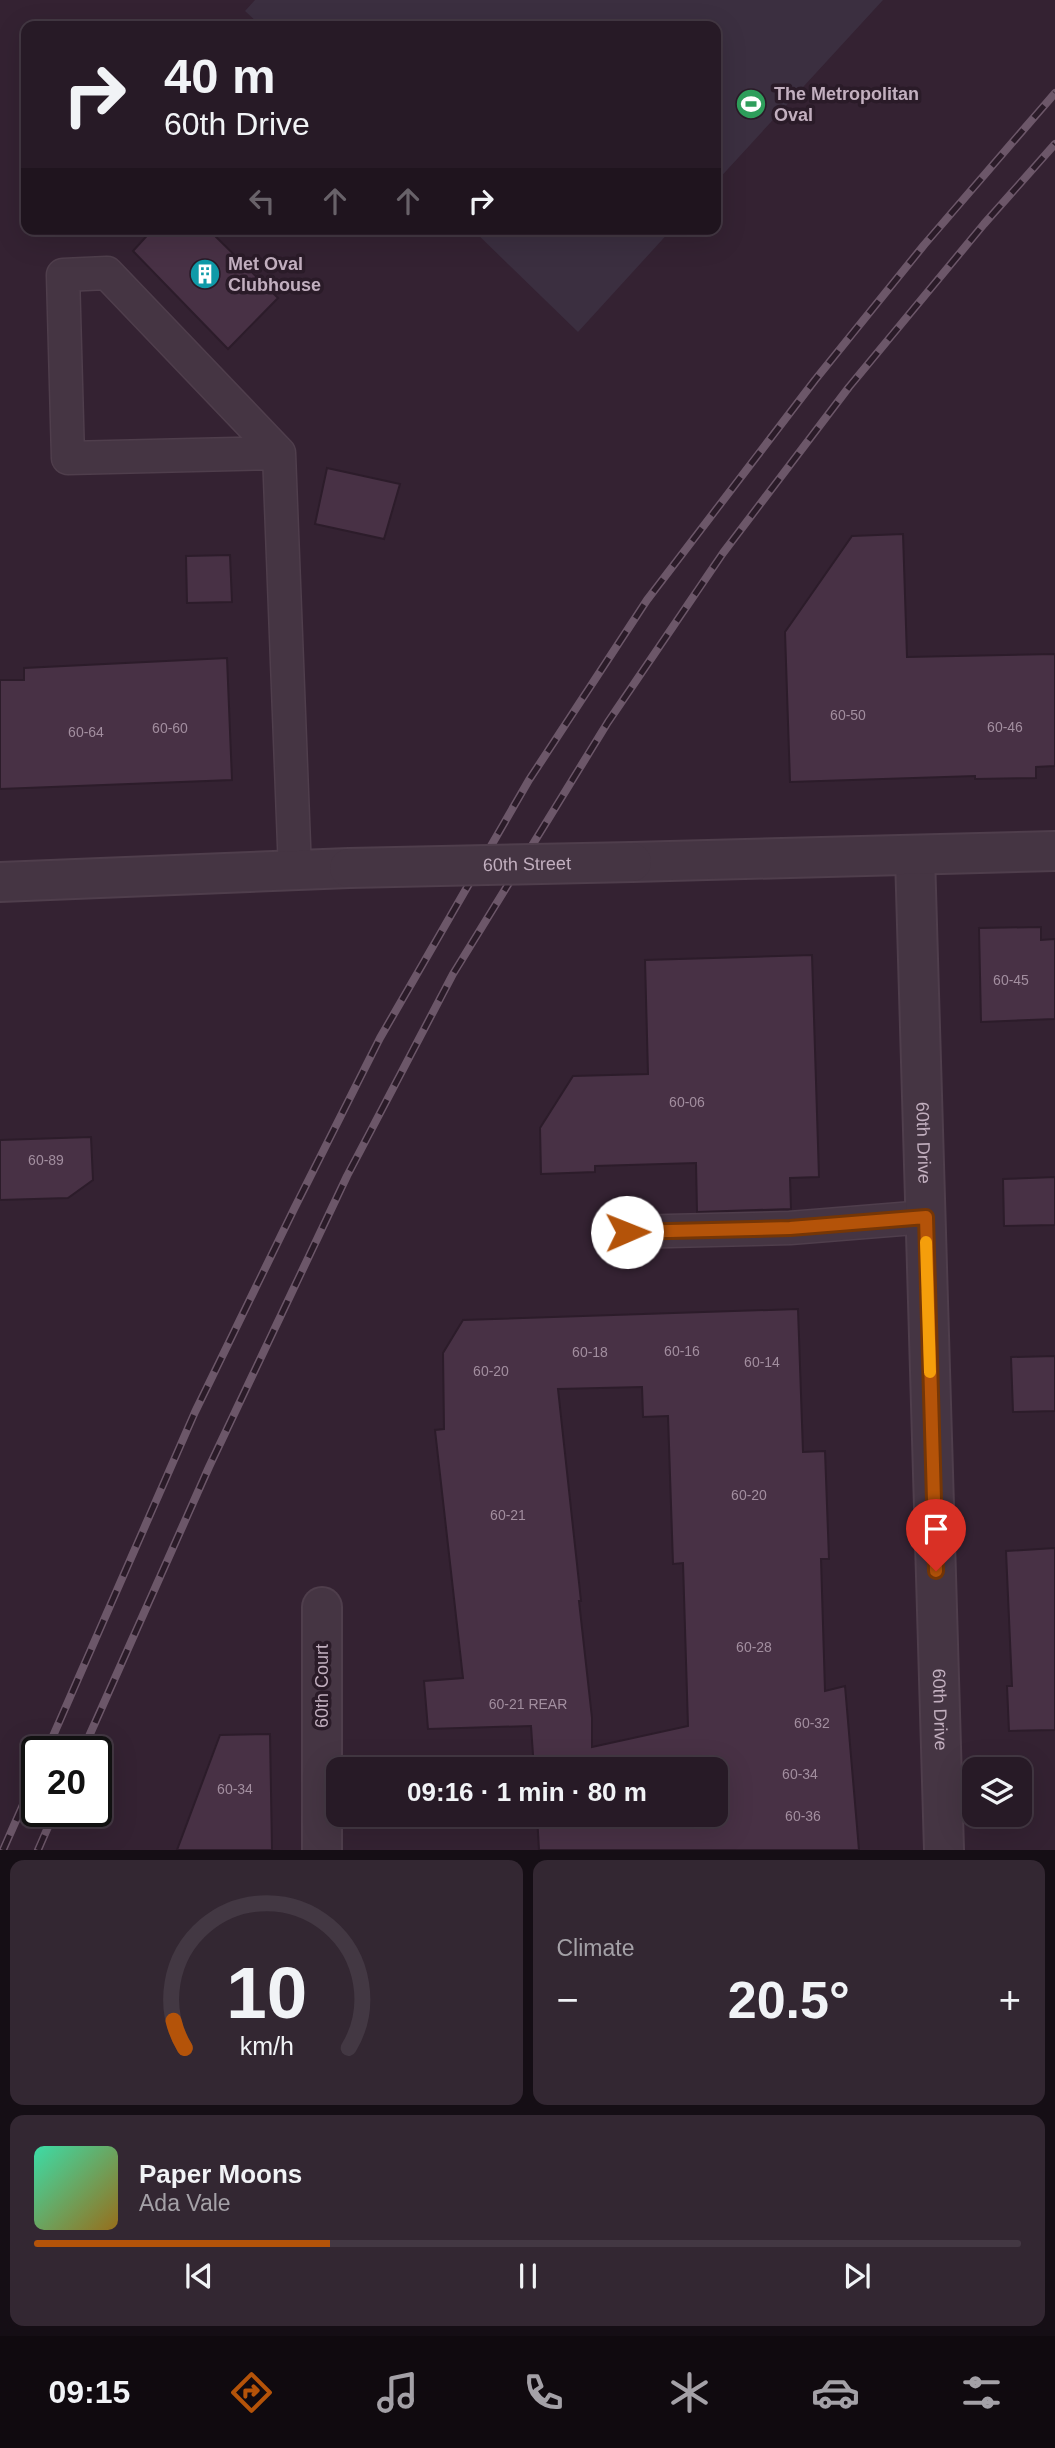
<!DOCTYPE html>
<html lang="en">
<head>
<meta charset="utf-8">
<style>
  :root { --surface:#271a26; --page:#332732; --text:#f1f3f6; --muted:#a4a1a7; --line:#433843; --accent:#b45309 }
  body { margin:0; font-family:Helvetica,sans-serif; background:var(--page); color:var(--text); height:100vh; display:flex; flex-direction:column; font-size:26px; white-space:nowrap }
  * { box-sizing:border-box; margin:0 }
  p { font-size:23px; color:var(--muted) }
  .icon { flex:none; width:38px; height:38px; fill:none; stroke:currentColor; stroke-width:2; stroke-linecap:round; stroke-linejoin:round }
  .map { position:relative; height:1850px; overflow:hidden }
  .sheet { display:flex; flex-direction:column; gap:10px; padding:10px; background:#150e15; flex:1 }
  .sheet>* { flex:none }
  .hud { position:absolute; left:21px; top:21px; width:700px; height:214px; border-radius:14px; box-shadow:0 7px 28px #0002,0 0 0 2px var(--line); background:#271a26; color:var(--text); overflow:hidden }
  .fabs { position:absolute; left:962px; top:1757px; display:grid; gap:14px }
  .fabs a { display:grid; place-items:center; width:70px; height:70px; border-radius:14px; background:var(--surface); box-shadow:0 7px 28px #0002,0 0 0 2px var(--line); font-size:35px }
  .speed { position:absolute; left:21px; top:1736px; display:flex; gap:14px; font-size:35px; font-weight:700; text-align:center }
  .speed>* { display:grid; place-content:center; width:91px; height:91px; border-radius:50%; background:var(--surface); box-shadow:0 7px 28px #0002,0 0 0 2px var(--line); line-height:1 }
  .speed .limit { border:4px solid #111; border-radius:10px; background:#fff; color:#111 }
  .pin { position:absolute; display:grid; place-items:center; width:60px; height:60px; color:#fff; margin:-72px -30px; border-radius:50% 50% 50% 0; rotate:-45deg; box-shadow:0 0 7px #0007 }
  .pin .icon { rotate:45deg }
  .me { position:absolute; width:77px; margin:-38px; rotate:89deg; stroke-linejoin:round; filter:drop-shadow(0 0 5px #0008) }
  .turn { display:flex; align-items:center; gap:24px; height:147px; padding:0 28px; font-size:32px }
  .turn .icon { width:91px; height:91px; stroke-width:2.5 }
  .turn b { display:block; font-size:49px; line-height:60px }
  .lanes { display:flex; align-items:center; height:66px; padding:0 28px; background:#0003; justify-content:center; gap:35px; direction:ltr }
  .lanes .off { opacity:.35 }
  .big { font-size:52px; font-weight:600; line-height:1.1 }
  .sheet .tile { flex:1; display:flex; flex-direction:column; justify-content:center; gap:10px; min-width:0; padding:0 24px; border-radius:14px; background:var(--page) }
  .sheet .dial { align-items:center; gap:0 }
  .dial svg { height:182px; overflow:visible; fill:none; stroke:var(--line); stroke-width:7; stroke-linecap:round; text-anchor:middle }
  .dial text { fill:var(--text); stroke:none }
  .song { display:flex; align-items:center; gap:21px }
  .cover { width:84px; height:84px; border-radius:10px; background:linear-gradient(135deg,hsl(160 70% 55%),hsl(40 70% 35%)) }
  .played { height:7px; border-radius:4px; background:linear-gradient(90deg,var(--accent) 30%,var(--line) 30%) }
  .keys { display:flex; justify-content:space-around; direction:ltr }
  .heat { display:flex; justify-content:space-between; align-items:center; font-size:38px; direction:ltr }
  .sheet .tiles { flex:1; display:grid; gap:10px; grid-template-columns:1fr 1fr }
  .tile:last-child { grid-column:span 2 }
  .trip { position:absolute; left:326px; top:1757px; width:402px; height:70px; border-radius:14px; background:var(--surface); box-shadow:0 7px 28px #0002,0 0 0 2px var(--line); font-weight:600; line-height:70px; text-align:center }
  .dock { display:flex; height:112px; justify-content:space-around; align-items:center; background:#100a0f; color:var(--muted) }
  .dock .icon { width:49px; height:49px }
  .dock .active { color:var(--accent) }
  .dock b { font-size:32px; color:var(--text) }
  .map>svg:first-child { display:block }
  .green { fill:#3b2f40 }
  .building { fill:#483145; stroke:#2c1c2a; stroke-width:2; fill-rule:evenodd }
  .lines { fill:none; stroke-linecap:round; stroke-linejoin:round }
  .service-casing { stroke:#4f3e4c; stroke-width:35 }
  .minor-casing { stroke:#4f3e4c; stroke-width:42 }
  .service { stroke:#453543; stroke-width:32 }
  .minor { stroke:#453543; stroke-width:38 }
  .rail-casing { stroke:#6c5769; stroke-width:8 }
  .rail { stroke:#2a1b28; stroke-width:5; stroke-dasharray:16; stroke-linecap:butt }
  .minor-bridge-casing { stroke:#4f3e4c; stroke-width:42; stroke-linecap:butt }
  .minor-bridge { stroke:#453543; stroke-width:38 }
  .route-casing { stroke:#753606; stroke-width:18 }
  .route { stroke:#b45309; stroke-width:12 }
  .slow { stroke:#f59e0b; stroke-width:12 }
  .labels { text-anchor:middle; dominant-baseline:central; stroke-width:7; stroke-linejoin:round; paint-order:stroke }
  .number-label { font-size:14px; fill:#a28e9f }
  .poi-label { font-size:18px; font-weight:bold; fill:#c2afbf; stroke:#2a1b28; text-anchor:start }
  .street-label { font-size:18px; fill:#c2afbf; stroke:#2a1b28 }
</style>
</head>
<body>
<div class="map">
<svg width="1055" height="1850" viewBox="0 0 1055 1850">
  <rect width="100%" height="100%" fill="#342232"/>
  <path class="green" d="M 255,0 L 883,0 L 716,182 L 716,26 L 261,26 L 245,11 Z
    M 472,229 L 672,229 L 578,332 Z"/>
  <path class="building" d="M 153,229 L 208,229 L 278,298 L 228,349 L 133,251 Z
    M 327,468 L 400,484 L 384,539 L 315,524 Z
    M 903,534 L 907,657 L 1055,654 L 1055,766 L 1036,767 L 1036,778 L 975,779 L 975,776 L 790,782 L 785,632 L 852,536 Z
    M 230,555 L 232,602 L 187,603 L 186,556 Z
    M 227,658 L 232,780 L 0,789 L 0,680 L 24,680 L 24,668 Z
    M 1041,927 L 1041,940 L 1055,939 L 1055,1019 L 981,1022 L 979,928 Z
    M 812,955 L 819,1177 L 790,1178 L 791,1209 L 697,1212 L 696,1163 L 595,1166 L 595,1172 L 541,1174 L 540,1128 L 573,1076 L 648,1074 L 645,960 Z
    M 91,1137 L 93,1180 L 68,1198 L 0,1200 L 0,1140 Z
    M 1055,1177 L 1055,1225 L 1004,1226 L 1003,1179 Z
    M 798,1309 L 803,1452 L 825,1451 L 829,1559 L 821,1559 L 825,1691 L 845,1686 L 859,1850 L 539,1850 L 537,1815 L 716,1815 L 716,1769 L 534,1769 L 531,1726 L 428,1729 L 424,1681 L 463,1678 L 435,1430 L 444,1429 L 443,1353 L 463,1320 ZM 642,1387 L 643,1417 L 668,1416 L 673,1564 L 683,1563 L 688,1726 L 592,1747 L 592,1718 L 579,1601 L 581,1601 L 558,1389 Z
    M 1055,1356 L 1055,1411 L 1013,1412 L 1011,1357 Z
    M 1055,1548 L 1055,1730 L 1009,1731 L 1007,1686 L 1012,1686 L 1006,1551 Z
    M 270,1734 L 272,1850 L 177,1850 L 220,1735 Z"/>
  <g class="lines">
    <g class="service-casing">
      <path id="service" d="M 279,453 L 107,273 L 63,275 L 68,458 L 279,453 L 295,871
        M 627,1232 L 790,1228 L 926,1217"/>
    </g>
    <g class="minor-casing">
      <g id="minor">
        <path id="s1" d="M 915,856 L 944,1850"/>
        <path d="M 632,862 L 1055,851"/>
        <path d="M 0,882 L 349,868"/>
        <path d="M 322,1850 L 322,1607"/>
      </g>
    </g>
    <use href="#service" class="service"/>
    <use href="#minor" class="minor"/>
    <g class="rail-casing">
      <path id="rail" d="M 46,1752 L 195,1412 L 294,1209 L 380,1038 L 529,780 L 647,600 L 815,380 L 924,245 L 1055,93
        M 82,1752 L 209,1467 L 347,1176 L 453,974 L 608,722 L 723,553 L 849,387 L 984,224 L 1055,144
        M 3,1850 L 37,1773
        M 38,1850 L 55,1811"/>
    </g>
    <use href="#rail" class="rail"/>
    <g class="minor-bridge-casing">
      <g id="minor-bridge">
        <path id="s2" d="M 349,868 L 632,862"/>
      </g>
    </g>
    <use href="#minor-bridge" class="minor-bridge"/>
  </g>
  <g class="lines">
    <g class="route-casing">
      <path id="route" d="M 627,1232 L 790,1228 L 926,1217 L 936,1571"/>
    </g>
    <use href="#route" class="route"/>
    <path class="slow" d="M 926,1242 L 930,1372"/>
  </g>
  <defs>
    <g id="stadium-disc" transform="scale(1.575)"><circle r="9.5" fill="#2e9e5b" stroke="#2a1b28"/><path d="M0-5a6.5 5 0 1 0 0 10a6.5 5 0 1 0 0-10ZM-3.5-1.8h7v3.6h-7Z" fill="#fff"/></g>
    <g id="building-disc" transform="scale(1.575)"><circle r="9.5" fill="#0f9aa8" stroke="#2a1b28"/><path d="M-4-6H4V6H1V3H-1V6H-4ZM-2.5-4.3h1.7v1.8h-1.7ZM.8-4.3h1.7v1.8H.8ZM-2.5-1h1.7V.8h-1.7ZM.8-1h1.7V.8H.8Z" fill="#fff"/></g>
  </defs>
  <g fill-rule="evenodd">
    <use href="#stadium-disc" x="751" y="104"/>
    <use href="#building-disc" x="205" y="274"/>
  </g>
  <g class="labels">
    <g class="number-label">
      <text x="848" y="715">60-50</text>
      <text x="1005" y="727">60-46</text>
      <text x="170" y="728">60-60</text>
      <text x="86" y="732">60-64</text>
      <text x="1011" y="980">60-45</text>
      <text x="687" y="1102">60-06</text>
      <text x="46" y="1160">60-89</text>
      <text x="682" y="1351">60-16</text>
      <text x="590" y="1352">60-18</text>
      <text x="762" y="1362">60-14</text>
      <text x="491" y="1371">60-20</text>
      <text x="749" y="1495">60-20</text>
      <text x="508" y="1515">60-21</text>
      <text x="754" y="1647">60-28</text>
      <text x="528" y="1704">60-21 REAR</text>
      <text x="812" y="1723">60-32</text>
      <text x="800" y="1774">60-34</text>
      <text x="235" y="1789">60-34</text>
      <text x="803" y="1816">60-36</text>
    </g>
    <g class="poi-label">
      <text x="774" y="94">The Metropolitan<tspan x="774" dy="21">Oval</tspan></text>
      <text x="228" y="264">Met Oval<tspan x="228" dy="21">Clubhouse</tspan></text>
    </g>
    <g class="street-label">
      <text stroke="none"><textPath href="#s2" startOffset="178">60th Street</textPath></text>
      <text stroke="none"><textPath href="#s1" startOffset="287">60th Drive</textPath></text>
      <text transform="translate(322 1686) rotate(-90)">60th Court</text>
      <text stroke="none"><textPath href="#s1" startOffset="854">60th Drive</textPath></text>
    </g>
  </g>
</svg>
<div class="fabs">
<a><svg class="icon" aria-label="layers" viewBox="0 0 24 24"><path d="M12 4l9 5-9 5-9-5zM3 14l9 5 9-5"/></svg></a>
</div>
<div class="speed"><div class="limit">20</div></div>
<div class="pin" style="left:936px;top:1571px;background:#d93025"><svg class="icon" aria-label="arrive" viewBox="0 0 24 24"><path d="M6 21V4h12l-3 4 3 4H6"/></svg></div>
<svg class="me" style="left:627px;top:1232px" viewBox="-20 -20 40 40"><circle r="19" fill="#fff"/><path d="M0-13L10 11 0 6-10 11z" fill="#b45309"/></svg>
<div class="trip">09:16 · 1 min · 80 m</div>
<div class="hud">
<div class="turn"><svg class="icon" aria-label="right" viewBox="0 0 24 24"><path d="M7 20v-9h11M14 6l5 5-5 5"/></svg><div><b>40 m</b>60th Drive</div></div>
<div class="lanes"><svg class="icon off" aria-label="left" viewBox="0 0 24 24"><path d="M17 20v-9H6M10 6l-5 5 5 5"/></svg><svg class="icon off" aria-label="ahead" viewBox="0 0 24 24"><path d="M12 20V5M6 11l6-6 6 6"/></svg><svg class="icon off" aria-label="ahead" viewBox="0 0 24 24"><path d="M12 20V5M6 11l6-6 6 6"/></svg><svg class="icon" aria-label="right" viewBox="0 0 24 24"><path d="M7 20v-9h11M14 6l5 5-5 5"/></svg></div>
</div>
</div>
<section class="sheet">
<div class="tiles">
<div class="tile dial"><svg viewBox="0 0 100 80">
<path d="M14 69A42 42 0 1 1 86 69"/>
<path d="M14 69A42 42 0 0 1 9 57" stroke="#b45309"/>
<text x="50" y="56" font-size="32" font-weight="700">10</text>
<text x="50" y="72" font-size="11">km/h</text>
</svg></div>
<div class="tile"><p>Climate</p>
<div class="heat"><a>−</a><b class="big">20.5°</b><a>+</a></div>
</div>
<div class="tile">
<div class="song"><i class="cover"></i><div><b>Paper Moons</b><p>Ada Vale</p></div></div>
<div class="played"></div>
<div class="keys"><svg class="icon" aria-label="previous" viewBox="0 0 24 24"><path d="M18 5L8 12l10 7zM5 5v14"/></svg><svg class="icon" aria-label="pause" viewBox="0 0 24 24"><path d="M8 5v14M16 5v14"/></svg><svg class="icon" aria-label="next" viewBox="0 0 24 24"><path d="M6 5l10 7-10 7zM19 5v14"/></svg></div>
</div>
</div>
</section>
<nav class="dock">
<b>09:15</b>
<svg class="icon active" aria-label="directions" viewBox="0 0 24 24"><path d="M12 3l9 9-9 9-9-9zM9 14v-3h6M13 9l2 2-2 2"/></svg>
<svg class="icon" aria-label="music" viewBox="0 0 24 24"><path d="M9 18V5l10-2v13"/><circle cx="6" cy="18" r="3"/><circle cx="16" cy="16" r="3"/></svg>
<svg class="icon" aria-label="phone" viewBox="0 0 24 24"><path d="M5 4h4l2 5-3 2q2 4 5 5l2-3 5 2v4C11 20 4 13 5 4z"/></svg>
<svg class="icon" aria-label="climate" viewBox="0 0 24 24"><path d="M12 3v18M4 7l16 10M4 17L20 7"/></svg>
<svg class="icon" aria-label="car" viewBox="0 0 24 24"><path d="M5 17H2v-5l4-1 3-4h7l3 4 3 1v5h-3M9 17h6M6 11h13"/><circle cx="7" cy="17" r="2"/><circle cx="17" cy="17" r="2"/></svg>
<svg class="icon" aria-label="filters" viewBox="0 0 24 24"><path d="M4 7h16M4 17h16"/><circle cx="9" cy="7" r="2"/><circle cx="15" cy="17" r="2"/></svg>
</nav>
</body>
</html>
